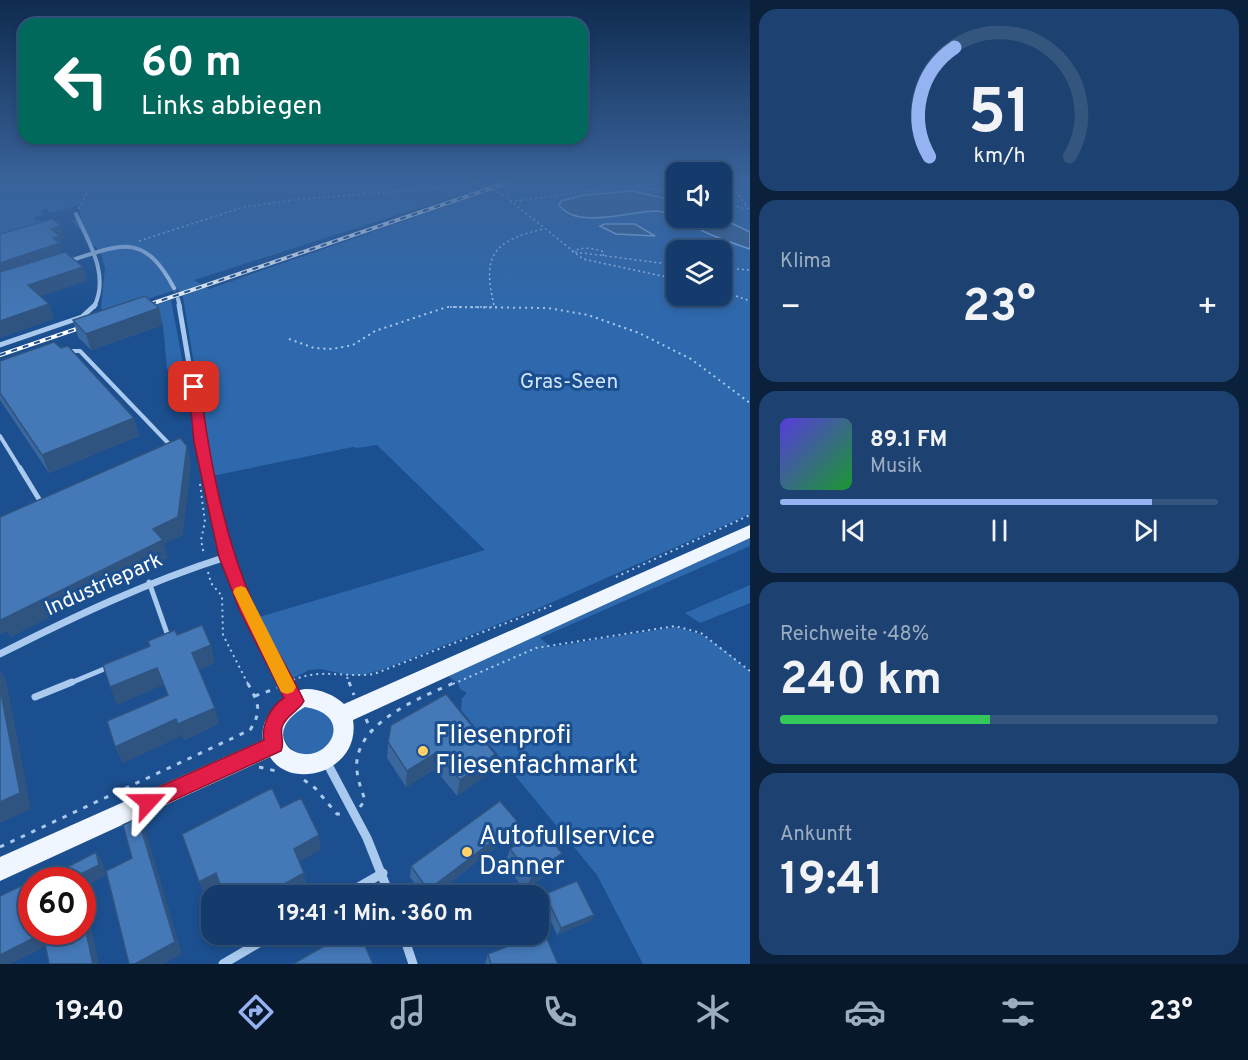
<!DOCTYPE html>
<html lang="de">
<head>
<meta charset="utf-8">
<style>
  :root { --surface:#143b6b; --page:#1d4271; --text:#f1f3f6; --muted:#9dadc1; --line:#33557e; --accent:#95b2f1 }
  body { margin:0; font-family:Overpass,sans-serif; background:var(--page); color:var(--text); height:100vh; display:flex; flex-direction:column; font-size:22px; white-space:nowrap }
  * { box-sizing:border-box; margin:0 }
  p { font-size:20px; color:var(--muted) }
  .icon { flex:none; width:33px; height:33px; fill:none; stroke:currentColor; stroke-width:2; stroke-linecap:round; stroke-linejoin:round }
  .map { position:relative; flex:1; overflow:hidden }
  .side { display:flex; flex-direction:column; gap:9px; padding:9px; background:#0b203b; width:498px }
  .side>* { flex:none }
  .top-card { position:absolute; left:18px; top:18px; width:570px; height:126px; border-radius:18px; box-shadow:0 3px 9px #0003,0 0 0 2px var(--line); background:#00695c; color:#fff; overflow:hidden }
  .controls { position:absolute; left:666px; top:162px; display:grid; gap:12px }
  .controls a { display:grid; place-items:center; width:66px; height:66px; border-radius:12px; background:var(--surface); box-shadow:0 3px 9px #0003,0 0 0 2px var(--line); font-size:30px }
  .speed { position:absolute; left:18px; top:867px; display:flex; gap:12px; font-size:30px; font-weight:700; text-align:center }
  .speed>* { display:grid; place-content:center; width:78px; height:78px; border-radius:50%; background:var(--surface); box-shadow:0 3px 9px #0003,0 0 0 2px var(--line); line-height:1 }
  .speed .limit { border:9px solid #d22; background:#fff; color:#111 }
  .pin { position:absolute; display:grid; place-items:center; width:51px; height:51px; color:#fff; margin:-26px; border-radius:12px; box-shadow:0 3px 9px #0006 }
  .me { position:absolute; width:66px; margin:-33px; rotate:66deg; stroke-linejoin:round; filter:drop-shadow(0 0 4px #0008) }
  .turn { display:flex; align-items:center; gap:21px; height:126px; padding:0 24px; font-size:27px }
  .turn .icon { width:78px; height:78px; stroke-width:2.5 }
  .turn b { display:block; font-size:42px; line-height:51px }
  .big { font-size:45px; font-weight:700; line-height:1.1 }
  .side .tile { flex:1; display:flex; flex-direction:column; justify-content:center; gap:9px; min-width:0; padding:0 21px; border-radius:18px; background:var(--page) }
  .side .dial { align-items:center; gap:0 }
  .dial svg { height:156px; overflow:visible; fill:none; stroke:var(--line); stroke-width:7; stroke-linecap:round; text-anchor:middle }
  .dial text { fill:var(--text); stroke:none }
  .song { display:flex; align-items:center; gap:18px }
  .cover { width:72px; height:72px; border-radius:9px; background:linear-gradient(135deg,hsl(250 70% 55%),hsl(130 70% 35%)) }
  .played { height:6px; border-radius:3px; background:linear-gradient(90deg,var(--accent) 85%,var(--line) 85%) }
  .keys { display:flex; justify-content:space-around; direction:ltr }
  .heat { display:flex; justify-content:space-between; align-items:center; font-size:33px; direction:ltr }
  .charge { height:9px; border-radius:4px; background:linear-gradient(90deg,#34c759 48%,var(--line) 0) }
  .trip { position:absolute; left:201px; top:885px; width:348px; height:60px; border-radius:18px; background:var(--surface); box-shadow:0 3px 9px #0003,0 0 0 2px var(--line); font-weight:700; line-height:60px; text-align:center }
  .menu { display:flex; height:96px; justify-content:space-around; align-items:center; background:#08182b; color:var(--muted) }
  .menu .icon { width:42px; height:42px }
  .menu .selected { color:var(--accent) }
  .menu b { font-size:27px; color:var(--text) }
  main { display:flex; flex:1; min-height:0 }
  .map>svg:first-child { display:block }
  .green { fill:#2e69ad; fill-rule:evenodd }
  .water { fill:#3c6290; stroke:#9cc4f0; stroke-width:1.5 }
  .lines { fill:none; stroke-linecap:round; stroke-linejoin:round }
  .street-tunnel { stroke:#3d69a0; stroke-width:4; stroke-dasharray:4 2; stroke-linecap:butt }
  .path-far2 { stroke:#a9c9ee; stroke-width:1.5; stroke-dasharray:2 3; stroke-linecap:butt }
  .path-far1 { stroke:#a9c9ee; stroke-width:2; stroke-dasharray:2 4; stroke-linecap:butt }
  .path { stroke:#a9c9ee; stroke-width:3; stroke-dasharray:4.5 7; stroke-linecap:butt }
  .lane-far2 { stroke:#a9c9ee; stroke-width:4 }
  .lane-far1 { stroke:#a9c9ee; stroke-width:5 }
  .lane { stroke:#a9c9ee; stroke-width:7 }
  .street-far3 { stroke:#a9c9ee; stroke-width:4 }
  .street-far2 { stroke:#a9c9ee; stroke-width:5 }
  .street-far1 { stroke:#a9c9ee; stroke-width:7 }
  .street { stroke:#a9c9ee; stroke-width:9 }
  .primary { fill:#f0f6ff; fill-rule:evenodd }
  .rail-casing { stroke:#fff; stroke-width:4 }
  .rail { stroke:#1b4f8f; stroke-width:2; stroke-dasharray:6; stroke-linecap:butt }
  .wall { fill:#3a679d }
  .shaded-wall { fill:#305480 }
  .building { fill:#4478b7; stroke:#305480; stroke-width:1.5 }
  .route { fill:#e11d48; stroke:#92132f; stroke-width:1.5 }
  .slow { fill:#f59e0b }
  .poi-dot { fill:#ffd166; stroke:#1b4f8f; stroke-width:2 }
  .labels { text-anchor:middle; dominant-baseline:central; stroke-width:6; stroke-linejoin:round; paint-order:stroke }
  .park-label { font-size:21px; fill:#cfe3fa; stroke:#1b4f8f }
  .street-label { font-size:21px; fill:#fff; stroke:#1b4f8f }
  .near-poi-label { font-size:26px; fill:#fff; stroke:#1b4f8f; text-anchor:start }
</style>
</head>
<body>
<main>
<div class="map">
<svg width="750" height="964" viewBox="0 0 750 964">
  <rect width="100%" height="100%" fill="#1b4f8f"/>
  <path class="green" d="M 0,182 L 465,182 L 462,183 L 476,190 L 194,280 L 209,289 L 487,192 L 472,184 L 475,182 L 676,182 L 676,218 L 722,218 L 722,182 L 750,182 L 750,514 L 539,608 L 384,669 L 363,675 L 348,675 L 321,669 L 309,670 L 293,678 L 277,658 L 256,618 L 485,550 L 377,445 L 357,448 L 353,447 L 212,476 L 183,297 L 178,289 L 106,313 L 101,308 L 105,268 L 101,253 L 72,221 L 81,218 L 79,205 L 49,213 L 48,209 L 42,210 L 42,215 L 35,217 L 34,220 L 59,221 L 61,225 L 0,241 ZM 676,250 L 722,250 L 722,296 L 676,296 Z
    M 171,300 L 186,380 L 167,369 L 163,325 L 147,308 Z
    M 750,531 L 750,546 L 540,638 L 551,647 L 675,627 L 700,634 L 723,649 L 750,672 L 750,964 L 643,964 L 597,875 L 461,710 L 462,698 L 467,693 L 460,689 L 458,683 L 442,672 Z
    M 750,585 L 750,603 L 700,623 L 685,613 Z
    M 305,707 L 316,707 L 333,719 C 335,730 335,737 327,746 C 302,775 256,728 305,707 Z"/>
  <path class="water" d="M 633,191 L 676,201 L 676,218 L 721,218 L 750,232 L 750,249 C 735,244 721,239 707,233 C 692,226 673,212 656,211 C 630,211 577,230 559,205 L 561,201 L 584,195 Z
    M 605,224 L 635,224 L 655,236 L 616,234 L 600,226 Z"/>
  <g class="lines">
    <path class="street-tunnel" d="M 174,288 L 178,299"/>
    <path class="path-far2" d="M 733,182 L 734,189 L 749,210
      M 477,183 L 485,187
      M 493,190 L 502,194 L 583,259 L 676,279
      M 510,202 L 620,187 L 640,187 L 676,194
      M 722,203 L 747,209
      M 79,209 L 89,188 L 89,182
      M 139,241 L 244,207 L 301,199 L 455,187 L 479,182
      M 572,252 C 583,246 593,248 604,252 L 603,256
      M 575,252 L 676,265
      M 722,268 L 750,270
      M 722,291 L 750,301
      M 494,305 C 482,255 493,241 543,229
      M 450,307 L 499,307"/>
    <path class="path-far1" d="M 289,339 L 314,348 L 332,349 L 353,345 L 375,331 L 447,307 L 548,308 L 588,315 L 639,333 L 691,359 L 750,403
      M 200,484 L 205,522 L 201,540 L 204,555
      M 208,572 L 211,583 L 222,596 L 223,635 L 248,684
      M 616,577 L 750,515
      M 347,677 L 350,684
      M 293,680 C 320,668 345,678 374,674 L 553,605
      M 453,684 L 536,648 L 675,626 L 701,633 L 750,671"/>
    <path class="path" d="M 349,682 L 354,695
      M 255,696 L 277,688
      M 366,719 L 371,730
      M 259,767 L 276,771
      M 304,780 L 315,788 L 337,814 L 344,814
      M 360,807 L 365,800 C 360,786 354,770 358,755 C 367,718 424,696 456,682
      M 0,847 L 250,730 C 263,710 258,702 247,682"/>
    <path class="lane-far2" d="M 67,351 L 80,351 L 171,446
      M 0,436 L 21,470"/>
    <path class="lane-far1" d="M 20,468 L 42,504
      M 149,582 L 169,639
      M 68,684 L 109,667"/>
    <path class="lane" d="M 35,697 L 72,682"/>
    <path class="street-far3" d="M 76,214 C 89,243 110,275 94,307
      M 69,261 C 122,244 144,232 174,288
      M 178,299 L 180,307"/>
    <path class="street-far2" d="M 179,305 L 207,470
      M 0,345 L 82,317 L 95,305"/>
    <path class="street-far1" d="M 207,468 C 213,504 220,541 233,576 C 247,613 266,648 285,684
      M 0,654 C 73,617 147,582 226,557"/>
    <path class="street" d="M 284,682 L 293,699
      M 326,761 L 367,838 L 390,896
      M 343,896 L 383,873
      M 403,934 L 413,964
      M 223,964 L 274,934"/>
    <path class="primary" d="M 750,525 L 750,538 L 353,720 C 361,771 292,792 270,757 L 0,881 L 0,857 L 263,740 C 259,717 282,692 305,689 C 318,688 335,695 344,704 ZM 305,707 C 361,716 323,771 290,749 C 274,732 289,716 305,707 Z"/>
    <g class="rail-casing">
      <path id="rail" d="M 139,308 L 509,182
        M 0,355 L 91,324"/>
    </g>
    <use href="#rail" class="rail"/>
  </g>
  <path class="wall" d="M 73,320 L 163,325 L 91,350 L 78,337 Z
    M 0,361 L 134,418 L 139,436 L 49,473 L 0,400 Z
    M 391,725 L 492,771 L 457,796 L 435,769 L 406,787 L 387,758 L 388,742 Z
    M 514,833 L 433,896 L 423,896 L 410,877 L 411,866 Z
    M 510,849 L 555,867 L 525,891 L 505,864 Z
    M 545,894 L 594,915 L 590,921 L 557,935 L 542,901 Z
    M 488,954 L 558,964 L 485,964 Z"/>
  <path class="shaded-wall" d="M 61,226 L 65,239 L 61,240 L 64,249 L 62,250 L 64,257 L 0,279 L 0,263 L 51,229 Z
    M 83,267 L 87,281 L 33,299 L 28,285 Z
    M 49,304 L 54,319 L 0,338 L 0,321 Z
    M 159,308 L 163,325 L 91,350 L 86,334 Z
    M 134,418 L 139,436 L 49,473 L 42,455 Z
    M 187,446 L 191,464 L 183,535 L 164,544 L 168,558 L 11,637 L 7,631 L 0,635 L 0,616 L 153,529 Z
    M 211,645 L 215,663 L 197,671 L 192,653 Z
    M 157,668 L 163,685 L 117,705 L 110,687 Z
    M 0,670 L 6,680 L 31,809 L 0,823 Z
    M 215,708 L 219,724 L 184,741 L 178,724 Z
    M 176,719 L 182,736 L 123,763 L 115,747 Z
    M 437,752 L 435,769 L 406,787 L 407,771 Z
    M 495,754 L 492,771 L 457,796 L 460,780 Z
    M 138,818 L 146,832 L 182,954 L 164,964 L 135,964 Z
    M 518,822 L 514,833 L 433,896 L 427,896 L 428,890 Z
    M 319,835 L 321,850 L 297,863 L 294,849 Z
    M 96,852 L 103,863 L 106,875 L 83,888 L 99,964 L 93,964 L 82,913 L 82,880 L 76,880 L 75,877 Z
    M 562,853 L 555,867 L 525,891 L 531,877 Z
    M 216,873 L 221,887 L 205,896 L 199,882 Z
    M 304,873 L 307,887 L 291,896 L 263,896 Z
    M 25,884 L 32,892 L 32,915 L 30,914 Z
    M 594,915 L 590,921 L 557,935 L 561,928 Z
    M 43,933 L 52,943 L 11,964 L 0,964 L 0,955 Z"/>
  <path class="building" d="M 52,219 L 61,226 L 51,229 L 60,236 L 53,238 L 60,243 L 0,263 L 0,234 Z
    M 65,252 L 83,267 L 28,285 L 49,304 L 0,321 L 0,272 Z
    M 145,296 L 159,308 L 86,334 L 73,320 Z
    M 54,342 L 61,348 L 68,346 L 134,418 L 42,455 L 0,393 L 0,361 Z
    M 180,438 L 187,446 L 178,517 L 153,529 L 163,540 L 1,620 L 0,618 L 0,517 Z
    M 202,625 L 211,645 L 192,653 L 215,708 L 178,724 L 176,719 L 115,747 L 107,721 L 168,695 L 157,668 L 110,687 L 103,665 L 150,646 L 148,641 L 175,630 L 177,635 Z
    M 0,688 L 20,793 L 0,802 Z
    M 446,694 L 495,754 L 460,780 L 437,752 L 407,771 L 388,742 L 391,725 Z
    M 272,788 L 281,808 L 301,798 L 319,835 L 294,849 L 304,873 L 263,896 L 224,896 L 216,873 L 199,882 L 182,834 Z
    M 500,801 L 518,822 L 428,890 L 411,866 Z
    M 138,818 L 175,942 L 135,964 L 129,964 L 106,871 L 132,858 L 123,825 Z
    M 540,827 L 562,853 L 531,877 L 510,849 Z
    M 96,852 L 99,865 L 75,877 L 76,880 L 56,880 L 54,874 Z
    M 577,881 L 594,915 L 561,928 L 545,894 Z
    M 25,884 L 30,914 L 32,913 L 32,932 L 82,932 L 82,913 L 93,964 L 49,964 L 43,933 L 0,955 L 0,896 Z
    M 544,932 L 558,964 L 491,964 L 488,954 Z
    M 345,934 L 360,934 L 373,964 L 293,964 Z"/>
  <linearGradient id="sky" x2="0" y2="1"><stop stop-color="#0f2b4f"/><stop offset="0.57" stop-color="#39639b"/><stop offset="1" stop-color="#39639b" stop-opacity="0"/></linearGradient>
  <rect width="750" height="317" fill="url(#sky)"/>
  <path class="route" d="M 194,383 L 200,387 C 210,462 224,538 255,608 C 269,640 289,669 304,701 C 299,711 286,715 282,727 C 280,736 285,743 281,751 L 148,812 L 141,809 L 138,802 L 141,795 L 264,740 C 261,725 271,706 284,698 L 240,611 L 219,557 L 194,442 L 189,387 Z"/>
  <path class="slow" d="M 241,586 L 246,588 L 293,681 L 296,687 L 293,692 L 287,694 L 281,692 L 233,592 L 235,588 Z"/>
  <g class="poi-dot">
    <circle cx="423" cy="751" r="6"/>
    <circle cx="467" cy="852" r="6"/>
  </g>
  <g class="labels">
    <g class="park-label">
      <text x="569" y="382">Gras-Seen</text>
    </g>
    <g class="street-label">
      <text transform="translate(104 585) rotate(-24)">Industriepark</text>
    </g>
    <g class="near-poi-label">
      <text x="435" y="736">Fliesenprofi<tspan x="435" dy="30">Fliesenfachmarkt</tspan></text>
      <text x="479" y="837">Autofullservice<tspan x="479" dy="30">Danner</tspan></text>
    </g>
  </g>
</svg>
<div class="controls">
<a><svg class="icon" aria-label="sound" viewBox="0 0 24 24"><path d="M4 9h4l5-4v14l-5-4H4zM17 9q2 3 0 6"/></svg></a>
<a><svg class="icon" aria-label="layers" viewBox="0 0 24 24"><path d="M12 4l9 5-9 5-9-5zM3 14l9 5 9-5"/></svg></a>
</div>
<div class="speed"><div class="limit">60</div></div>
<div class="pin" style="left:194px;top:387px;background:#d93025"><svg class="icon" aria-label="arrive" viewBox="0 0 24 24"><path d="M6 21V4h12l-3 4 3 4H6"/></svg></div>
<svg class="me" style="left:148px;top:802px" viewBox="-20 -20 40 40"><path d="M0-17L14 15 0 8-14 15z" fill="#e11d48" stroke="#fff" stroke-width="4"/></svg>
<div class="trip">19:41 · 1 Min. · 360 m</div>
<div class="top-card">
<div class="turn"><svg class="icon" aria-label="left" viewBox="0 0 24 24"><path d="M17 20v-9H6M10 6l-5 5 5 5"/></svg><div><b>60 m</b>Links abbiegen</div></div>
</div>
</div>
<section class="side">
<div class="tile dial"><svg viewBox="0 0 100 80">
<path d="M14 69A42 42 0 1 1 86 69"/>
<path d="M14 69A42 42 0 0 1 27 13" stroke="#95b2f1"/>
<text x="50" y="56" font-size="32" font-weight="700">51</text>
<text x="50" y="72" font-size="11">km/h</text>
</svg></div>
<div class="tile"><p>Klima</p>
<div class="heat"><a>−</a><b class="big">23°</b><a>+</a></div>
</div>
<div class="tile">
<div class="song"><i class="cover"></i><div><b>89.1 FM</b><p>Musik</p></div></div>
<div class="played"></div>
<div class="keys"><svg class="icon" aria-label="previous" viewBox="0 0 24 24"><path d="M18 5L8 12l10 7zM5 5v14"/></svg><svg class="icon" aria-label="pause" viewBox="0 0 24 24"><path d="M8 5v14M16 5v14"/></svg><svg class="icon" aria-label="next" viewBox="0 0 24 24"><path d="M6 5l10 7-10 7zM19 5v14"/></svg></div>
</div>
<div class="tile"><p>Reichweite · 48%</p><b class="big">240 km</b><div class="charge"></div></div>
<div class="tile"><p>Ankunft</p><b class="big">19:41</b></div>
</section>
</main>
<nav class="menu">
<b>19:40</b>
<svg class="icon selected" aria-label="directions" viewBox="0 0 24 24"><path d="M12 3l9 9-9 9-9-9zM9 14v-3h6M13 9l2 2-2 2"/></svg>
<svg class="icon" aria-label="music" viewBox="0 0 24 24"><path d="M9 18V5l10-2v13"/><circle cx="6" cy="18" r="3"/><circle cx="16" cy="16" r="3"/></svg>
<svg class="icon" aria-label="phone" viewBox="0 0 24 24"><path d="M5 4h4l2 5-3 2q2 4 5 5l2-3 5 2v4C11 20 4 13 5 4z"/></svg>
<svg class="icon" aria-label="climate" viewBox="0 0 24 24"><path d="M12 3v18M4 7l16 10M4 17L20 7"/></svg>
<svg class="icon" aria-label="car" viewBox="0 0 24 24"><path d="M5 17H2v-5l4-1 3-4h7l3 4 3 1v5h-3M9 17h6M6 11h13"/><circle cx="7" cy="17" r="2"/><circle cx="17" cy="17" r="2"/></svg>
<svg class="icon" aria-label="filters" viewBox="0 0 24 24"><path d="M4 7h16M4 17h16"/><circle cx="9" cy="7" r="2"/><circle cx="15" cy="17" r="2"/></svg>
<b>23°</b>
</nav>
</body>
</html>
